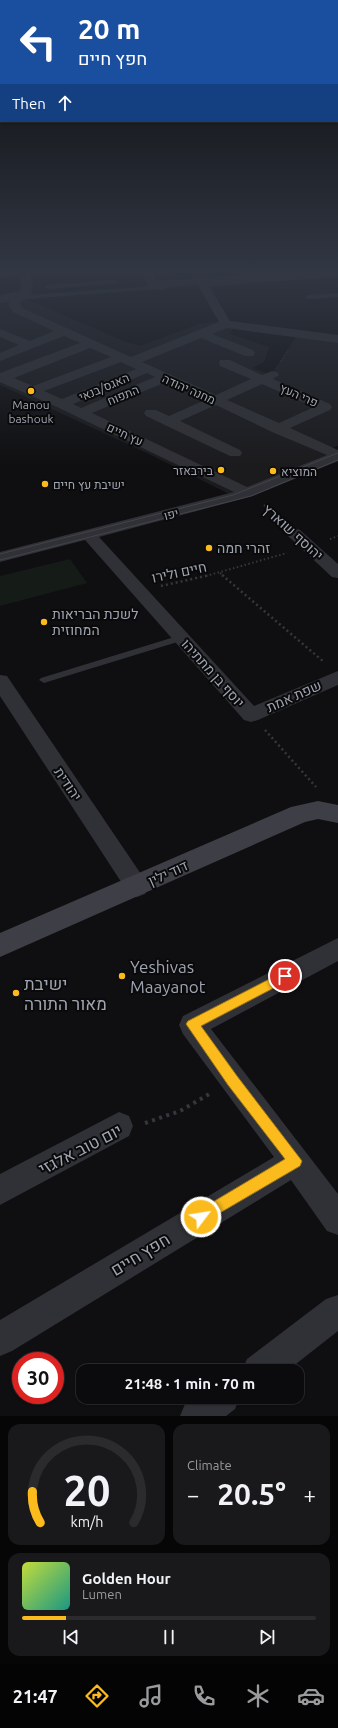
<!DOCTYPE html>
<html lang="en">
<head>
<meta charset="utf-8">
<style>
  :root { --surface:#0b0b0d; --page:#19191b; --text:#f1f3f6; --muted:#9a9b9d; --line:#2b2b2e; --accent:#fbbb1c }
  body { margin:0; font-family:Ubuntu,Heebo,sans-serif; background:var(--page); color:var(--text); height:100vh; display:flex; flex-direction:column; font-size:15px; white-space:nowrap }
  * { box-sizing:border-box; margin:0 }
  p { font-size:13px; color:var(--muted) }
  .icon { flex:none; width:22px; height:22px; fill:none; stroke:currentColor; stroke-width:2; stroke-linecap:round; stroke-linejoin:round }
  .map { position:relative; height:1416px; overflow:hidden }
  .panel { display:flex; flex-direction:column; gap:8px; padding:8px; background:#060607; flex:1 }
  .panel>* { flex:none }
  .hud { position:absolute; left:0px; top:0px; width:338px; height:122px; box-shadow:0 1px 3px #0004,0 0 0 1px var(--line); background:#1a4fa0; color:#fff; overflow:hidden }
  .speed { position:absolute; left:12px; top:1352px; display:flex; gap:8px; font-size:20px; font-weight:700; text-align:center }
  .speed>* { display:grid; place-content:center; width:52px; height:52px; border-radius:50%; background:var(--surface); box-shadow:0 1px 3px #0004,0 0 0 1px var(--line); line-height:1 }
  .speed .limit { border:6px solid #d22; background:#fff; color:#111 }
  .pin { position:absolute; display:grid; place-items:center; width:34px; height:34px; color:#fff; margin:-17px; border:2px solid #fff; border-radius:50%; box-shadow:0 1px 4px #0007 }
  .me { position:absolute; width:44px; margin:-22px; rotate:59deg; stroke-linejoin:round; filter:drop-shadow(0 0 3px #0008) }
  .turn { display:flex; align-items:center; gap:14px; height:84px; padding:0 12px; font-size:18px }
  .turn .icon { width:52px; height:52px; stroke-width:2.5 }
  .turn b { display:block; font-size:28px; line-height:34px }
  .then { display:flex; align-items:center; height:38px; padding:0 12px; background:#0003; gap:8px; font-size:15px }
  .big { font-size:30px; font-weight:700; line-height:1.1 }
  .panel .widget { flex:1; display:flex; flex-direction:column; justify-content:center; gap:6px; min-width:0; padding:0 14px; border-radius:12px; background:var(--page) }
  .panel .dial { align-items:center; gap:0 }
  .dial svg { height:104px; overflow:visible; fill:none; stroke:var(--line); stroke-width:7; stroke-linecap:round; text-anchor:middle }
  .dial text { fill:var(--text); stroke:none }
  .song { display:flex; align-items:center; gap:12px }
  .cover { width:48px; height:48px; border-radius:6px; background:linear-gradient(135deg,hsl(70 70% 55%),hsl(170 70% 35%)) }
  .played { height:4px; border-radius:2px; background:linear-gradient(90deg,var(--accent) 15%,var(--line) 15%) }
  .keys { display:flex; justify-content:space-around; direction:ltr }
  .heat { display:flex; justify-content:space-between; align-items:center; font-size:22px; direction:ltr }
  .panel .tiles { flex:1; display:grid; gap:8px; grid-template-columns:1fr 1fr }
  .widget:last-child { grid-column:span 2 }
  .trip { position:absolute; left:76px; top:1364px; width:228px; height:40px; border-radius:12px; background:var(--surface); box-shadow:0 1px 3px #0004,0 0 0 1px var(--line); font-weight:700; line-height:40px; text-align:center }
  .menu { display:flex; height:64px; justify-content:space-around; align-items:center; background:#040405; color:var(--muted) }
  .menu .icon { width:28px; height:28px }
  .menu .active { color:var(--accent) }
  .menu b { font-size:18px; color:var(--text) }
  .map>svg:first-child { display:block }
  .built { fill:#1b1b1e }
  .green { fill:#151b16 }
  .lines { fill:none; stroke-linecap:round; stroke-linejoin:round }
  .path-far3 { stroke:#36373d; stroke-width:1.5; stroke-dasharray:1 2; stroke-linecap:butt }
  .path-far2 { stroke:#36373d; stroke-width:2; stroke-dasharray:1.5 2.5; stroke-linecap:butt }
  .path-far1 { stroke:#36373d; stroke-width:2.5; stroke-dasharray:2 3; stroke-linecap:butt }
  .path { stroke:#36373d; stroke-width:4; stroke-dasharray:3 4.5; stroke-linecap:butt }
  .lane { fill:#303136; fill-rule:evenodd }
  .street { fill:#303136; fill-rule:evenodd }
  .secondary { fill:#3e3f46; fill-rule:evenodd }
  .tram { stroke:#43444b; stroke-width:1 }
  .route { fill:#fbbb1c; stroke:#a37a12 }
  .poi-dot { fill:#fbbb1c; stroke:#0a0a0b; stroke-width:1.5 }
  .labels { text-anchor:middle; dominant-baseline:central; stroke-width:4; stroke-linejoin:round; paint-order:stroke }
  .far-street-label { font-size:12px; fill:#9fa4b2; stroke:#0a0a0b }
  .far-poi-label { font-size:12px; fill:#9fa4b2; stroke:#0a0a0b; text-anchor:start }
  .street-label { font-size:14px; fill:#9fa4b2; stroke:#0a0a0b }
  .poi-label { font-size:14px; fill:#9fa4b2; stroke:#0a0a0b; text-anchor:start }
  .near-poi-label { font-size:17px; fill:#9fa4b2; stroke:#0a0a0b; text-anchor:start }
  .near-street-label { font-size:17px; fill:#9fa4b2; stroke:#0a0a0b }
</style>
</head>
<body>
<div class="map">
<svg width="338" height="1416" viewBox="0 0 338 1416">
  <rect width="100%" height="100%" fill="#0f0f11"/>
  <path class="built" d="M 26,299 L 126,342 L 140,346 L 199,324 L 224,321 L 235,325 L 230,334 L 269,347 L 264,362 L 253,368 L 271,375 L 298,334 L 338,339 L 338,446 L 325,450 L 338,455 L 235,497 L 149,454 L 0,385 L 0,301 Z"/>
  <path class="green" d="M 70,559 L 87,583 L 0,606 L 0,576 Z"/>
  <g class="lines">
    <path class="path-far3" d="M 281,361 L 288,350"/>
    <path class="path-far2" d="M 264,505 L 281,521
      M 330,539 L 338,536
      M 220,573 L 224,576
      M 206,576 L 287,553"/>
    <path class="path-far1" d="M 222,575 L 324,662
      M 161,586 L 210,575
      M 265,730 L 316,787"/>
    <path class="path" d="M 145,1123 L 180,1111 L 211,1093"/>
    <path class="lane" d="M 338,273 L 338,277 L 203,287 L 200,285 L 203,283 Z
      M 115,280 L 118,282 L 117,283 L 48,289 L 45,287 L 48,285 Z
      M 156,286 L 159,288 L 158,289 L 27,299 L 0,303 L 0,299 L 27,295 Z
      M 338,293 L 338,297 L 308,299 L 305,297 L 308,295 Z
      M 181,635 L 186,638 L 184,640 L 47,682 L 44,683 L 39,680 L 41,678 Z"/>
    <path class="street" d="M 17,268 L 27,268 L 33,282 L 31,294 L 25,297 L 20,304 L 22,308 L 131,357 L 219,322 L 198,285 L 169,287 L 163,290 L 149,288 L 140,268 L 150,268 L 156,281 L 338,268 L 338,274 L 208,284 L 230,321 L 338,335 L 338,343 L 227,328 L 212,334 L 253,350 L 255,353 L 253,356 L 245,356 L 201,338 L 142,362 L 216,395 L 251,379 L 220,366 L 219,363 L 220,360 L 230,360 L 262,375 L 272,371 L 277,372 L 279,375 L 273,379 L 330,404 L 332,407 L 330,410 L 290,428 L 338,450 L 338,461 L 253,496 L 99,537 L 254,706 L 338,671 L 338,685 L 258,720 L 251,722 L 244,720 L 85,540 L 0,562 L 0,552 L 234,492 L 57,407 L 0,382 L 0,373 L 80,343 L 64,336 L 0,361 L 0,353 L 19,345 L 0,337 L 0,329 L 30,341 L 54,331 L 13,312 L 8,304 L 12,299 L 0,301 L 0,295 L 20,291 L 21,282 L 19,275 L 0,278 L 0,272 ZM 90,348 L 111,357 L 33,386 L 14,378 ZM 121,362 L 136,369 L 62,399 L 44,391 ZM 147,373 L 155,377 L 81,408 L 73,404 ZM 166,382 L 205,400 L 169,416 L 156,410 L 146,410 L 144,413 L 146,416 L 230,456 L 240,456 L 242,453 L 240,450 L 180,421 L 216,405 L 272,432 L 327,455 L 247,487 L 92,413 ZM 262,384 L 314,407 L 279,423 L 227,400 Z
      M 294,528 L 300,530 L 338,564 L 338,578 L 332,577 L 288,536 L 286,533 L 288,530 Z
      M 0,675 L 7,676 L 145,880 L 149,887 L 145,894 L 137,897 L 129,894 L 0,696 Z
      M 338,938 L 338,961 L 211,1029 L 338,1194 L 338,1235 L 327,1231 L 291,1180 L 12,1351 L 0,1356 L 0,1320 L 274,1157 L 183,1034 L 179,1025 L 183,1016 Z
      M 119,1112 L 129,1116 L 133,1126 L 129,1136 L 0,1205 L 0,1174 Z
      M 338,1295 L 338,1331 L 287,1371 L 242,1371 L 247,1359 L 326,1299 Z
      M 194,1397 L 240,1397 L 235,1409 L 226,1416 L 180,1416 L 185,1404 Z"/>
    <path class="secondary" d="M 318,801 L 338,805 L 338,823 L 318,819 L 305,822 L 0,957 L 0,933 L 291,807 Z"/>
    <path class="tram" d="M 0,554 L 233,495 L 338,453
      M 0,560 L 251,496 L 338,460"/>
  </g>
  <linearGradient id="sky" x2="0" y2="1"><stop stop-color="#080809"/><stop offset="0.58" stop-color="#313743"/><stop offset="1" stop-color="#313743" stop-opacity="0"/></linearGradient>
  <rect width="338" height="466" fill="url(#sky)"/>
  <path class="route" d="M 285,971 L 289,973 L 291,976 L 289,980 L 201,1026 L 237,1076 L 302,1161 L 300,1166 L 201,1224 L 196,1222 L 194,1217 L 196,1212 L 285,1159 L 228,1085 L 186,1024 L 188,1021 Z"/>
  <g class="poi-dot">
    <circle cx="31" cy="391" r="4"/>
    <circle cx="221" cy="470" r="4"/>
    <circle cx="273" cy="471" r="4"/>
    <circle cx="45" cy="484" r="4"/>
    <circle cx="209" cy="548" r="4"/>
    <circle cx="44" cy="622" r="4"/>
    <circle cx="122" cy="976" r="4"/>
    <circle cx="16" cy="993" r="4"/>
  </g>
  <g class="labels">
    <g class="far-street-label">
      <text transform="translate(104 387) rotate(-23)">האגס/בנאי</text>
      <text transform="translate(189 389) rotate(24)">מחנה יהודה</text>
      <text transform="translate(123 395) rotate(-23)">התפוח</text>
      <text transform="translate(299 395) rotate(24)">פרי העץ</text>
      <text transform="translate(125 434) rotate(25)">עץ חיים</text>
      <text transform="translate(171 514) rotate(-14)">יפו</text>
    </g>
    <g class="far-poi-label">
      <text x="31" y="404" text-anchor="middle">Manou<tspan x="31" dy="14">bashouk</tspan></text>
      <text x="213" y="470" text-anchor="end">בירבאזר</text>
      <text x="281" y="471">המוציא</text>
      <text x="53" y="484">ישיבת עץ חיים</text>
    </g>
    <g class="street-label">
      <text transform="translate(293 532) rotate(42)">יהוסף שוארץ</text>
      <text transform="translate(179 572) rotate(-12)">חיים ולירו</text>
      <text transform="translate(213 673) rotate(48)">יוסף בן מתתיהו</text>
      <text transform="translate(294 696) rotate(-24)">שפת אמת</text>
      <text transform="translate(68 784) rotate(56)">יהודית</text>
      <text transform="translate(168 873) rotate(-24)">דוד ילין</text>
    </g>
    <g class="poi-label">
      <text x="217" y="548">זהרי חמה</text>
      <text x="52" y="614">לשכת הבריאות<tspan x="52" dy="16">המחוזית</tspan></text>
    </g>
    <g class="near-poi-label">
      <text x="130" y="966">Yeshivas<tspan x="130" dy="20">Maayanot</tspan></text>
      <text x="24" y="983">ישיבת<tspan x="24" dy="20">מאור התורה</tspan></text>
    </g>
    <g class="near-street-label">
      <text transform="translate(80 1149) rotate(-27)">יום טוב אלגזי</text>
      <text transform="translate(140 1254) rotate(-31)">חפץ חיים</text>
    </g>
  </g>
</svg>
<div class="speed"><div class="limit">30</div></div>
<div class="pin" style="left:285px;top:976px;background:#d93025"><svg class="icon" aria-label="arrive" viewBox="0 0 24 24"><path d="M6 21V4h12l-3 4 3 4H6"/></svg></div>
<svg class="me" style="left:201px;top:1217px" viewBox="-20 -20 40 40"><circle r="17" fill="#fbbb1c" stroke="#fff" stroke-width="3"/><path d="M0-11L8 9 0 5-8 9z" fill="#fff"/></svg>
<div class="trip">21:48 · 1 min · 70 m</div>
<div class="hud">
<div class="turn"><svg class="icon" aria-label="left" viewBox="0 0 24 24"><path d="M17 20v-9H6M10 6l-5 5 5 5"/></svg><div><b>20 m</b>חפץ חיים</div></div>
<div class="then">Then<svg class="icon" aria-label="ahead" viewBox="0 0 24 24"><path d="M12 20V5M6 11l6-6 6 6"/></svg></div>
</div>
</div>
<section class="panel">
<div class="tiles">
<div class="widget dial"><svg viewBox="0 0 100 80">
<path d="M14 69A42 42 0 1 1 86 69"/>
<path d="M14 69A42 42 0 0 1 8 45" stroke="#fbbb1c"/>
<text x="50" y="56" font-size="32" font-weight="700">20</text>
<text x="50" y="72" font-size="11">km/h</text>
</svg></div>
<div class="widget"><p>Climate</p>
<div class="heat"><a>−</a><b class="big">20.5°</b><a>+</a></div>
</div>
<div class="widget">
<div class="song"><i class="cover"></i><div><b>Golden Hour</b><p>Lumen</p></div></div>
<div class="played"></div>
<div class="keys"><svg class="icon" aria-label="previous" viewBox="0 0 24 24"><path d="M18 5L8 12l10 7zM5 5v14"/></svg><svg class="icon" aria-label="pause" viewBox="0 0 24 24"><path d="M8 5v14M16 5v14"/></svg><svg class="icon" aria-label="next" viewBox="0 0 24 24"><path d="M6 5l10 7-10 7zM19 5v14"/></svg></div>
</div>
</div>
</section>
<nav class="menu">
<b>21:47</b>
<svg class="icon active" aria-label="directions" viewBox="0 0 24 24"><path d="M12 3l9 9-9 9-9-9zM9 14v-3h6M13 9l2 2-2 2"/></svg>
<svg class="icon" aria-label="music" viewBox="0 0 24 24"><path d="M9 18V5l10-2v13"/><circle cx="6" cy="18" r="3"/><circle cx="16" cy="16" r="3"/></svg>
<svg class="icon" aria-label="phone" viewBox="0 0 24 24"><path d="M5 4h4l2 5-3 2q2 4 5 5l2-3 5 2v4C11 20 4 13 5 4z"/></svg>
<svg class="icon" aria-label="climate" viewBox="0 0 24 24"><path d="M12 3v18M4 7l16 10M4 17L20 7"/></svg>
<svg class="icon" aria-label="car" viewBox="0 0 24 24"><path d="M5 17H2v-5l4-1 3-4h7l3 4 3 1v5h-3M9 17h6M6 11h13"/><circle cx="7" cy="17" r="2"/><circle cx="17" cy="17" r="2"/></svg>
</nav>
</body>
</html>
